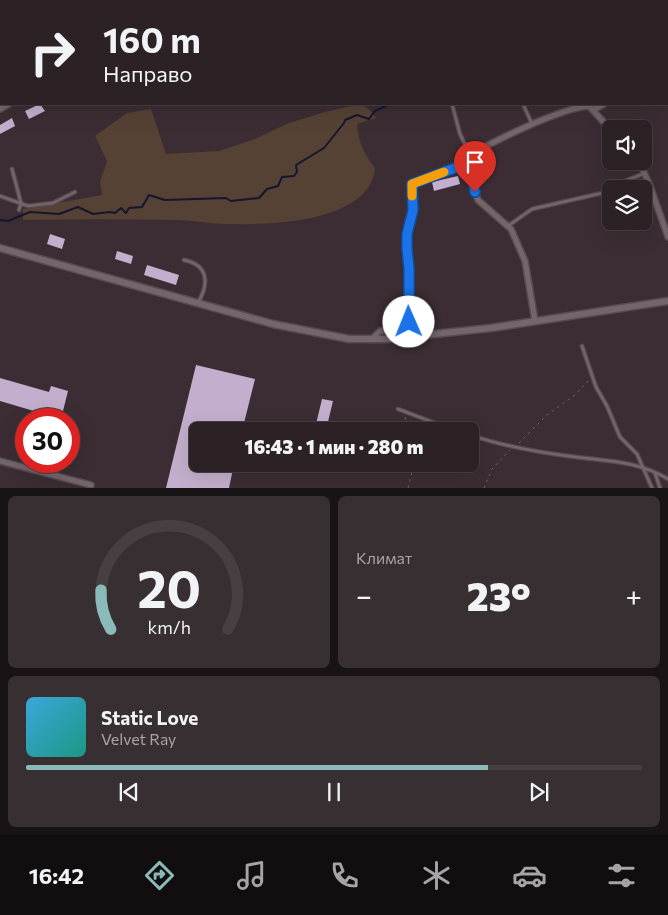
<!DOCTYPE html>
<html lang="ru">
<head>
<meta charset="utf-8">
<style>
  :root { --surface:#2c2226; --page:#382f32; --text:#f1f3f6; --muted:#a6a4a7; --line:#483f43; --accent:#8bbbb9 }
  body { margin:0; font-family:Commissioner,sans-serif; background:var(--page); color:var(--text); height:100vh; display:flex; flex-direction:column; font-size:19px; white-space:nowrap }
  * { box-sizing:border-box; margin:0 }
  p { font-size:16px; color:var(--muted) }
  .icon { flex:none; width:28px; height:28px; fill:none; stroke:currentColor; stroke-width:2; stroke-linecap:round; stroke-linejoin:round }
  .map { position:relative; height:488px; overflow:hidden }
  .sheet { display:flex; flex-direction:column; gap:8px; padding:8px; background:#181315; flex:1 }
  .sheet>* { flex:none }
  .guide { position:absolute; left:0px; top:0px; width:669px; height:105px; box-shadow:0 5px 20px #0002,0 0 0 1px var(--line); background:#2c2226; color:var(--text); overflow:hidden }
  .controls { position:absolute; left:602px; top:120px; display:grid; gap:10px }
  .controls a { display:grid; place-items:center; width:50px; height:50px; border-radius:8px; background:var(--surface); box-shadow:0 5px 20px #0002,0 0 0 1px var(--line); font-size:25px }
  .speed { position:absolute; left:15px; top:408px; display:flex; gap:10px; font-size:25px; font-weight:700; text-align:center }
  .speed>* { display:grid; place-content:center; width:65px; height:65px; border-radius:50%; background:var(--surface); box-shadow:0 5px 20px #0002,0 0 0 1px var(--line); line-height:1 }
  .speed .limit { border:8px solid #d22; background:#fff; color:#111 }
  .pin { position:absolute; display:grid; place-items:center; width:42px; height:42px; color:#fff; margin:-51px -21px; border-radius:50% 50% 50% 0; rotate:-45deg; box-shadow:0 0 5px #0007 }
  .pin .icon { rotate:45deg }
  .me { position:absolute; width:55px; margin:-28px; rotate:359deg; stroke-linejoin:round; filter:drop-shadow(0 0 4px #0008) }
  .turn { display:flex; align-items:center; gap:18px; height:105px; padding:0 20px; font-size:22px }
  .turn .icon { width:65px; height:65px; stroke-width:2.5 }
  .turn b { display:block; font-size:35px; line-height:42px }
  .big { font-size:38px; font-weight:800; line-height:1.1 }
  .sheet .tile { flex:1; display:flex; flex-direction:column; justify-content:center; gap:8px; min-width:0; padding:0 18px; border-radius:8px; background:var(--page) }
  .sheet .dial { align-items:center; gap:0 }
  .dial svg { height:130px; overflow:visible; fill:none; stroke:var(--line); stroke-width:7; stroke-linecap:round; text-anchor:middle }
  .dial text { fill:var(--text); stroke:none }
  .song { display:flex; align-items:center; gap:15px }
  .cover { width:60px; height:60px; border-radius:8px; background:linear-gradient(135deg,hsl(200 70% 55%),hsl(170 70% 35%)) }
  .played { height:5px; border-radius:2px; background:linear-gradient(90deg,var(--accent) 75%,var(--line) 75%) }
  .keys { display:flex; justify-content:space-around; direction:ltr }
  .heat { display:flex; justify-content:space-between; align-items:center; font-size:28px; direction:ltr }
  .sheet .tiles { flex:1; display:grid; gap:8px; grid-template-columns:1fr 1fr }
  .tile:last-child { grid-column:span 2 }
  .trip { position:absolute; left:189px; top:422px; width:290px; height:50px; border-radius:8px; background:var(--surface); box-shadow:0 5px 20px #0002,0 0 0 1px var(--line); font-weight:800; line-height:50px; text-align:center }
  .dock { display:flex; height:80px; justify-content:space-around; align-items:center; background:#120e0f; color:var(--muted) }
  .dock .icon { width:35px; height:35px }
  .dock .on { color:var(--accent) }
  .dock b { font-size:22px; color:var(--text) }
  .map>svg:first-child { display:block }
  .green { fill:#554235 }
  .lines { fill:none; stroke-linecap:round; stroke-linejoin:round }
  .stream { stroke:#15162f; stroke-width:2 }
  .building { fill:#c3afcd }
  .service-casing { stroke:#564b50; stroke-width:5 }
  .minor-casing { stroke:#564b50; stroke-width:8 }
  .tertiary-casing { stroke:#564b50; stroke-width:9 }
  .path { stroke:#716469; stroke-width:1; stroke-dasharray:2.5 4; stroke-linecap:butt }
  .service { stroke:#74646b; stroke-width:2.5 }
  .minor { stroke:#74646b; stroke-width:5 }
  .tertiary { stroke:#74646b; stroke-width:6 }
  .route-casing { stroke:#114b97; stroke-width:12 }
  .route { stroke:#1a73e8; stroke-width:9 }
  .slow { stroke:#f59e0b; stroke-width:9 }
</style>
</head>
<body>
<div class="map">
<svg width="668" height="488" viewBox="0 0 668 488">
  <rect width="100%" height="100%" fill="#3b2d33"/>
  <path class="green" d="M 356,105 C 366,105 370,109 376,118 L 357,124 C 358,142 365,155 375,168 C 370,223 269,225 228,224 C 210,224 193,220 175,220 C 124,219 74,219 23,220 L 23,209 L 102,195 L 100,182 L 107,161 L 95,136 L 127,113 L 151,109 L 166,154 L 219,151 L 255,139 L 289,123 L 325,112 Z"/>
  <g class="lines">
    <path class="stream" d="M 668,15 L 668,14
      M 0,220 L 8,221 L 30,212 L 59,214 L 78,207 L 93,214 L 110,212 L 115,213 L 121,208 L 126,213 L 129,208 L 142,207 L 149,195 L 165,200 L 226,198 L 231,201 L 259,198 L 267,189 L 278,186 L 282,177 L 294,176 L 297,172 L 296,165 L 324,148 L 344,123 L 345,120 L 357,115 L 369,119 L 375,111 L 390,104"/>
  </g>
  <path class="building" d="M 40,104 L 45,111 L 29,119 L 25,111 Z
    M 12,118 L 15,126 L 0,134 L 0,125 Z
    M 458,176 L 460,184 L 434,191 L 432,182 Z
    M 50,234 L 65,239 L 62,249 L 47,244 Z
    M 117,251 L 133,256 L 131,264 L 115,259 Z
    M 147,265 L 179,275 L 176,285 L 144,275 Z
    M 196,365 L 255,379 L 242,431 L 198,431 L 198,464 L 234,464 L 229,488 L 166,488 Z
    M 0,378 L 49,392 L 51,386 L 68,391 L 61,419 L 43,419 L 44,414 L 0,401 Z
    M 322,399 L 333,401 L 327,426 L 316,424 Z"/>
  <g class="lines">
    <g class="service-casing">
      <path id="service" d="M 234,0 L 234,1
        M 305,0 L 306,1
        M 452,104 L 460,134 L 470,155
        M 523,104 L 532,124
        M 12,169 L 21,203 L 19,210
        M 614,189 L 620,183 L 645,173
        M 0,196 L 28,206 L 53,203 L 75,192
        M 508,226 L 532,209 L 611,191
        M 184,260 C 209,265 209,284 198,303
        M 582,346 L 596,387 L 607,406 L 620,437 L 637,454 L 652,488
        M 398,409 L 456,431
        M 470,435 C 500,445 537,452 568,456 C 603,461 637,460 668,479
        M 655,473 L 660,488"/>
    </g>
    <g class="minor-casing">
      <path id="minor" d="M 78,0 L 79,1
        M 241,1 L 244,0
        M 0,109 L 9,104
        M 593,110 L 604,104
        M 639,161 L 650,186 L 668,237
        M 535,321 L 525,261 L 511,229 L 478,200 L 475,192 L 470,155 C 496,140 561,108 589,106 L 611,130
        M 372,339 L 380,331 L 402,329 L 409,322 L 409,268 L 407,249 L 407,233 L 413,210 L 412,184 L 471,162
        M 0,461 L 91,485"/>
    </g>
    <g class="tertiary-casing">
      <path id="tertiary" d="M 0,248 L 273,324 L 349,339 L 387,339 L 491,328 L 668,301"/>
    </g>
    <path class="path" d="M 405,417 L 408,431
      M 519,443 L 547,415 L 575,395 L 590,379
      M 408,488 L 414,464
      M 484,488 L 492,469 L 510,450"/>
    <use href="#service" class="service"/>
    <use href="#minor" class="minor"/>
    <use href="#tertiary" class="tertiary"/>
  </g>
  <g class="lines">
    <g class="route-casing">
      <path id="route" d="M 409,322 L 409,268 L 407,249 L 407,234 L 413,210 L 412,184 L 471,162 L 475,192"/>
    </g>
    <use href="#route" class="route"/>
    <path class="slow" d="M 412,196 L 412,184 L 444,172"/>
  </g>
</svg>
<div class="controls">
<a><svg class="icon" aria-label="sound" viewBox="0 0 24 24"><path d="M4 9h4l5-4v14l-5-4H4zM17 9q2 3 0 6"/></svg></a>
<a><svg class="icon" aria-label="layers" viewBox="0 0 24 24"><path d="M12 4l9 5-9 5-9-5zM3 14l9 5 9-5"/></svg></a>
</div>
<div class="speed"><div class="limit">30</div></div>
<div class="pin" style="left:475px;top:192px;background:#d93025"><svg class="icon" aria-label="arrive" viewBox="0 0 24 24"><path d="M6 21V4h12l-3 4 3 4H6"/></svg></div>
<svg class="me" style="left:409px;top:322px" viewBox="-20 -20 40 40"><circle r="19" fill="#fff"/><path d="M0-13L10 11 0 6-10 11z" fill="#1a73e8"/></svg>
<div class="trip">16:43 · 1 мин · 280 m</div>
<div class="guide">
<div class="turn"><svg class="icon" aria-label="right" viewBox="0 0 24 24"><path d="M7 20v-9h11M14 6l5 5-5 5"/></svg><div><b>160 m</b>Направо</div></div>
</div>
</div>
<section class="sheet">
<div class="tiles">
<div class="tile dial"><svg viewBox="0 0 100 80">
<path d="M14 69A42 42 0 1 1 86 69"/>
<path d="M14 69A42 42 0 0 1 8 45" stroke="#8bbbb9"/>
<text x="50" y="56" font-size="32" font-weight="700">20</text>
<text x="50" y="72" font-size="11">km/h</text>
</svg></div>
<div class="tile"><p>Климат</p>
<div class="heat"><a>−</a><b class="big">23°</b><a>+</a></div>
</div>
<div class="tile">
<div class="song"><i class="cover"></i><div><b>Static Love</b><p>Velvet Ray</p></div></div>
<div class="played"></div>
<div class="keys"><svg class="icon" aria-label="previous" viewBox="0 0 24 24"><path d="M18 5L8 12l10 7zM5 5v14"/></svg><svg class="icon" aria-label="pause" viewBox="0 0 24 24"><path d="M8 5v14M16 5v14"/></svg><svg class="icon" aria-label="next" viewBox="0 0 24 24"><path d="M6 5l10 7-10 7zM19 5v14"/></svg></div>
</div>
</div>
</section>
<nav class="dock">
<b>16:42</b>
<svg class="icon on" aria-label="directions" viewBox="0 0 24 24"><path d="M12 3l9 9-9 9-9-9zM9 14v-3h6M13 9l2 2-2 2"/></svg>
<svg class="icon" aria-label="music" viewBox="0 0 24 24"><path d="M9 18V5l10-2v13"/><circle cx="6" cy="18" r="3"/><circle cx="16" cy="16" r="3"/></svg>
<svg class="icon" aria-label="phone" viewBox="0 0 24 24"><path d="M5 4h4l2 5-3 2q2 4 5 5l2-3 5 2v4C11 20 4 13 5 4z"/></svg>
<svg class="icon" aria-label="climate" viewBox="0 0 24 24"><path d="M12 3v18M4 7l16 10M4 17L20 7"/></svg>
<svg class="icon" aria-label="car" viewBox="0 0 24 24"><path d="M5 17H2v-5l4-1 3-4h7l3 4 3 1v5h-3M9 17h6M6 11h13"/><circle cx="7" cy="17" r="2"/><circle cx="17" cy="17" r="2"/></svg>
<svg class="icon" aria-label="filters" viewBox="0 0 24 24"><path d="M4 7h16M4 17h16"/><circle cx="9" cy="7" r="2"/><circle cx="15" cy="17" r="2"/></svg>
</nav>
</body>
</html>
